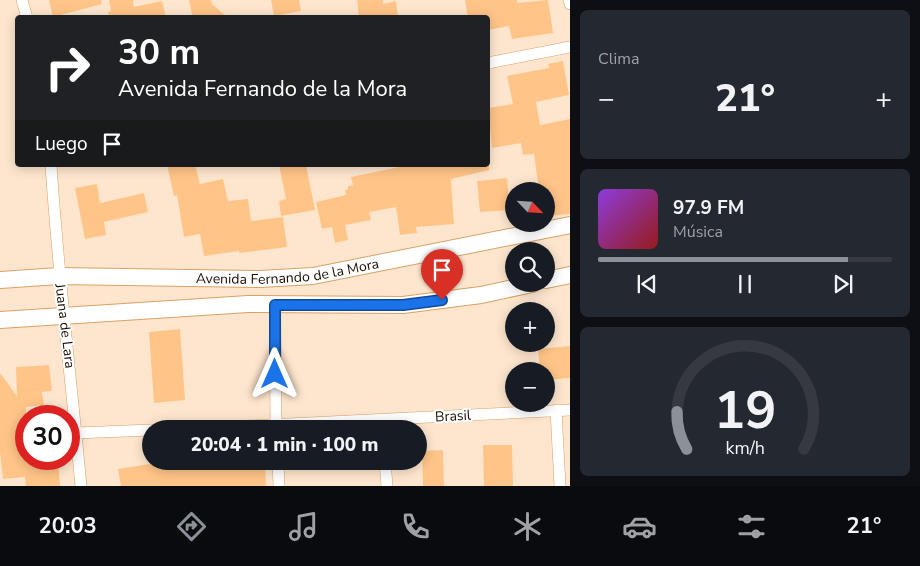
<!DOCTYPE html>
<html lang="es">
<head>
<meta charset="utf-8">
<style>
  :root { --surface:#171b24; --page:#242831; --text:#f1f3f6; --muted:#9ea1a6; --line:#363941; --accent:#8c9099 }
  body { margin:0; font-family:"Nunito Sans",sans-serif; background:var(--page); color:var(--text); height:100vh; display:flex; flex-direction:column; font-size:19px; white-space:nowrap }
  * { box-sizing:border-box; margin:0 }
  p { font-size:16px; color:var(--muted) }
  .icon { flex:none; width:28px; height:28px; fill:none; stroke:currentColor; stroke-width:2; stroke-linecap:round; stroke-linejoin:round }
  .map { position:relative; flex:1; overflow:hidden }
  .drawer { display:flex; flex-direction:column; gap:10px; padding:10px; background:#0d0f14; width:350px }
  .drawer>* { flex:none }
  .banner { position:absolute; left:15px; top:15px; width:475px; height:152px; border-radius:5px; box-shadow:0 2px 12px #0003; background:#202124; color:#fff; overflow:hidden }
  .needle { width:32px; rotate:115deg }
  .buttons { position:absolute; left:505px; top:182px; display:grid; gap:10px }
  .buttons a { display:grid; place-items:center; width:50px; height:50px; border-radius:50%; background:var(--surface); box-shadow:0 2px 12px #0003; font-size:25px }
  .speed { position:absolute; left:15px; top:405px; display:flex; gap:10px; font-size:25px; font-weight:700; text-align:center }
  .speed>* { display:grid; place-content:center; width:65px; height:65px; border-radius:50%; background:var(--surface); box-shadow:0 2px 12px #0003; line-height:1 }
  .speed .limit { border:8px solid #d22; background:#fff; color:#111 }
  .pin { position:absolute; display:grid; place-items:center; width:42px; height:42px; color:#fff; margin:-51px -21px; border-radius:50% 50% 50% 0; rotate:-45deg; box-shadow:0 0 5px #0007 }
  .pin .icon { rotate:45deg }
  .me { position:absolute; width:55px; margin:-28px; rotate:0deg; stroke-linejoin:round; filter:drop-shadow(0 0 4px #0008) }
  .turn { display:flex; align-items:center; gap:18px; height:105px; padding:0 20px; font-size:22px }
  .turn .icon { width:65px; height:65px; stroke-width:2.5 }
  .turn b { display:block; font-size:35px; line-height:42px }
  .then { display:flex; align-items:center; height:48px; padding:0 20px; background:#0003; gap:10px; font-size:19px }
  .big { font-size:38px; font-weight:800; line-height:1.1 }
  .drawer .widget { flex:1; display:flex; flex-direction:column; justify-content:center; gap:8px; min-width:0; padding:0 18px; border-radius:8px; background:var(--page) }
  .drawer .dial { align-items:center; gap:0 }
  .dial svg { height:130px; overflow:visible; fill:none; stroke:var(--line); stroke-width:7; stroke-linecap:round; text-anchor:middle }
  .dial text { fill:var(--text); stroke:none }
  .song { display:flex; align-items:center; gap:15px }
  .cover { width:60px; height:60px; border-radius:8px; background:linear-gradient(135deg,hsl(270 70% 55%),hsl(0 70% 35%)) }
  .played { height:5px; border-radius:2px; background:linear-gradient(90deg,var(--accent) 85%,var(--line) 85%) }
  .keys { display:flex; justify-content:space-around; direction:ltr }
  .heat { display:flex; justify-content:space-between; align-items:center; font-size:28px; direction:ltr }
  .trip { position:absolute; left:142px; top:420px; width:285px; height:50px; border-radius:25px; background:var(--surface); box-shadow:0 2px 12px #0003; font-weight:800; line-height:50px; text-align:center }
  .tab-bar { display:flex; height:80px; justify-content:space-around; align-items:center; background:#090b0e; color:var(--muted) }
  .tab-bar .icon { width:35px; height:35px }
  .tab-bar .current { color:var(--accent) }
  .tab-bar b { font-size:22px; color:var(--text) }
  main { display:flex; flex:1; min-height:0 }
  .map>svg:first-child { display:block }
  .building { fill:#ffc588 }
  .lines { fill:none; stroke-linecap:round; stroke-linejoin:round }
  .minor-casing { stroke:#d9a165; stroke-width:12 }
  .secondary-casing { stroke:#d9a165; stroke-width:18 }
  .minor { stroke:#fff; stroke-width:11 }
  .secondary { stroke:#fff; stroke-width:16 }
  .route-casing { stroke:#114b97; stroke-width:12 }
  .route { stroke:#1a73e8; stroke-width:9 }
  .labels { text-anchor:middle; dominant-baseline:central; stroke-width:4; stroke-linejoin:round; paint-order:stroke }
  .street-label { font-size:14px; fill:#1c0c00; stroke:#fff }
</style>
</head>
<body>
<main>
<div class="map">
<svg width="570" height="486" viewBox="0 0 570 486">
  <rect width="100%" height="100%" fill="#fee6ce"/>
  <path class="building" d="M 49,0 L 101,0 L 102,4 L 53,17 Z
    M 109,0 L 133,0 L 134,7 L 162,1 L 166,18 L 109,18 L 108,12 L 111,11 Z
    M 189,0 L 211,0 L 212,4 L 228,18 L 193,18 Z
    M 271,0 L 299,0 L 301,11 L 274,16 Z
    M 357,0 L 383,0 L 383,4 L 396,1 L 398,18 L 359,18 Z
    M 465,0 L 517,0 L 517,3 L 548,0 L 553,33 L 512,39 L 509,26 L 488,30 L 488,18 L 468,18 Z
    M 563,61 L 569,95 L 536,102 L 540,125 L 570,119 L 570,214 L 546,216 L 546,191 L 539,191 L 534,154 L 523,155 L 521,143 L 492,148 L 488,108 L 513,104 L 507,76 L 549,68 L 548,64 Z
    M 167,165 L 195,165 L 200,184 L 223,179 L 228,201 L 248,199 L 251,221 L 283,217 L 287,247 L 239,253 L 239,251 L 204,256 L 200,234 L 184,237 L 177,195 L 174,196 Z
    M 279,165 L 306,165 L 315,210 L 281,216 L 279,201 L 286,199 Z
    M 409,165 L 489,165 L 489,170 L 451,179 L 454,224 L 416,227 L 417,233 L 400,235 L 396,207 L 369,212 L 371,220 L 345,225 L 348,240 L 335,243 L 332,227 L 322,229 L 316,202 L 346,195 L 345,190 L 348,189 L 348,186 L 353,185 L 351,177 Z
    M 507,178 L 510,210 L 480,212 L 477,181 Z
    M 97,184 L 100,203 L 144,193 L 148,212 L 104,222 L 106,235 L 85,239 L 75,188 Z
    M 180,329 L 185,400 L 154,403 L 149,332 Z
    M 570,346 L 570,378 L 546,380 L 546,371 L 540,371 L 538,349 Z
    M 49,365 L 52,391 L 42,392 L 44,405 L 26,407 L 26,459 L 58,459 L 60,486 L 26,486 L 25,477 L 3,479 L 0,452 L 0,373 L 17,396 L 16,367 Z
    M 483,445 L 512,445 L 513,486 L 484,486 Z
    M 443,450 L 444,486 L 423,486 L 422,451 Z
    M 169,461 L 188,461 L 189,464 L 265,461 L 266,486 L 121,486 L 118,469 Z"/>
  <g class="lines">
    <g class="minor-casing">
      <path id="minor" d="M 22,0 L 27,18
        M 569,0 L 570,4
        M 488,63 L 570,47
        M 51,165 C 58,272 71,379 81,486
        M 275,305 L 276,429
        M 556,410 L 560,486
        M 186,429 L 570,410
        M 76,433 L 151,430
        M 278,461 L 279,486
        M 385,461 L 387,486"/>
    </g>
    <g class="secondary-casing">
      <g id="secondary">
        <path id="s1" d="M 0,280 L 59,276 L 260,279 L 313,276 L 570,225"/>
        <path d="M 546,280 L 570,275"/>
        <path d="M 0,320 L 248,304 L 403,305 L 481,295 L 532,284"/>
      </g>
    </g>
    <use href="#minor" class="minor"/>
    <use href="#secondary" class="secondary"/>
  </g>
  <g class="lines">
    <g class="route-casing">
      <path id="route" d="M 275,374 L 275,305 L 403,305 L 442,300"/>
    </g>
    <use href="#route" class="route"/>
  </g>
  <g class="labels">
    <g class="street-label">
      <text stroke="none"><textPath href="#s1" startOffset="288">Avenida Fernando de la Mora</textPath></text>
      <text transform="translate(65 326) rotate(83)">Juana de Lara</text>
      <text transform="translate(453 416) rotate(-3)">Brasil</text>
    </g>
  </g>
</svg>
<div class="buttons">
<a><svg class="needle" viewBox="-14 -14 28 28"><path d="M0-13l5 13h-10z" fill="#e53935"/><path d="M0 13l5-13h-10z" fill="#9ea1a6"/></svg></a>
<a><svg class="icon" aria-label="search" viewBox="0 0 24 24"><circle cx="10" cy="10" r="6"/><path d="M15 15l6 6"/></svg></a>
<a>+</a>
<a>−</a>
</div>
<div class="speed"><div class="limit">30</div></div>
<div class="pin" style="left:442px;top:300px;background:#d93025"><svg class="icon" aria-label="arrive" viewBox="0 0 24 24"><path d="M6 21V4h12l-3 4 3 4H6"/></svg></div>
<svg class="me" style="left:275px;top:374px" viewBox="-20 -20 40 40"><path d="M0-17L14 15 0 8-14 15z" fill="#1a73e8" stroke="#fff" stroke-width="4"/></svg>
<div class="trip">20:04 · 1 min · 100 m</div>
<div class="banner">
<div class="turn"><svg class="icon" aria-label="right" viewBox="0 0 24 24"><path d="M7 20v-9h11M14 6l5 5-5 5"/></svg><div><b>30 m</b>Avenida Fernando de la Mora</div></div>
<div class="then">Luego<svg class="icon" aria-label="arrive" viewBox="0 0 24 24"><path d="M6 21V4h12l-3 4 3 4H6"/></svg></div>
</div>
</div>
<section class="drawer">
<div class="widget"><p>Clima</p>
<div class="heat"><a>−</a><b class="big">21°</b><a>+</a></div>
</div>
<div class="widget">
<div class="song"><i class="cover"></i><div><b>97.9 FM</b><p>Música</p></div></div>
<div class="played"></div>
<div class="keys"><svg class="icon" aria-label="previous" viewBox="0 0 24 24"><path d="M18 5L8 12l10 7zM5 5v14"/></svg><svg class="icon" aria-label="pause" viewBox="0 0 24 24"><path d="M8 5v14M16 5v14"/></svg><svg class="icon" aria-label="next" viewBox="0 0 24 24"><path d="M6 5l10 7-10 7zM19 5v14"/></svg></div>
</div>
<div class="widget dial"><svg viewBox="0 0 100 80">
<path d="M14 69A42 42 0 1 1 86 69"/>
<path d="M14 69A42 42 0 0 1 8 46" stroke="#8c9099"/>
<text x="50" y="56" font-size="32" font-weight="700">19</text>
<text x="50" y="72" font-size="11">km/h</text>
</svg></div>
</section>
</main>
<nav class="tab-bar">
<b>20:03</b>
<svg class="icon current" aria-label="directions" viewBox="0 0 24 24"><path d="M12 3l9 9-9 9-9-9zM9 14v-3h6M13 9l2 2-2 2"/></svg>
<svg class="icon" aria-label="music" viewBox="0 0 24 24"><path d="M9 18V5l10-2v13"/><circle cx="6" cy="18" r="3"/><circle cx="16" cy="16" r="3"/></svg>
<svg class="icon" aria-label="phone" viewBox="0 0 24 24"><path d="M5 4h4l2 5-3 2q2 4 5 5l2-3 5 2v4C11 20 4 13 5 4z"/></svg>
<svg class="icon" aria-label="climate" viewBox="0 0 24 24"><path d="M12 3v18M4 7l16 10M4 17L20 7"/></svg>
<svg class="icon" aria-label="car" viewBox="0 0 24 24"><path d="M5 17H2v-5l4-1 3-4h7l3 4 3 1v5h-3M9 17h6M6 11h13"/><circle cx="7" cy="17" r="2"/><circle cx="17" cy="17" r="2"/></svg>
<svg class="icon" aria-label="filters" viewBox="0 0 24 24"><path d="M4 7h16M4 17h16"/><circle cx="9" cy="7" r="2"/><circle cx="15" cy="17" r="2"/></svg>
<b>21°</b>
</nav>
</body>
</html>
